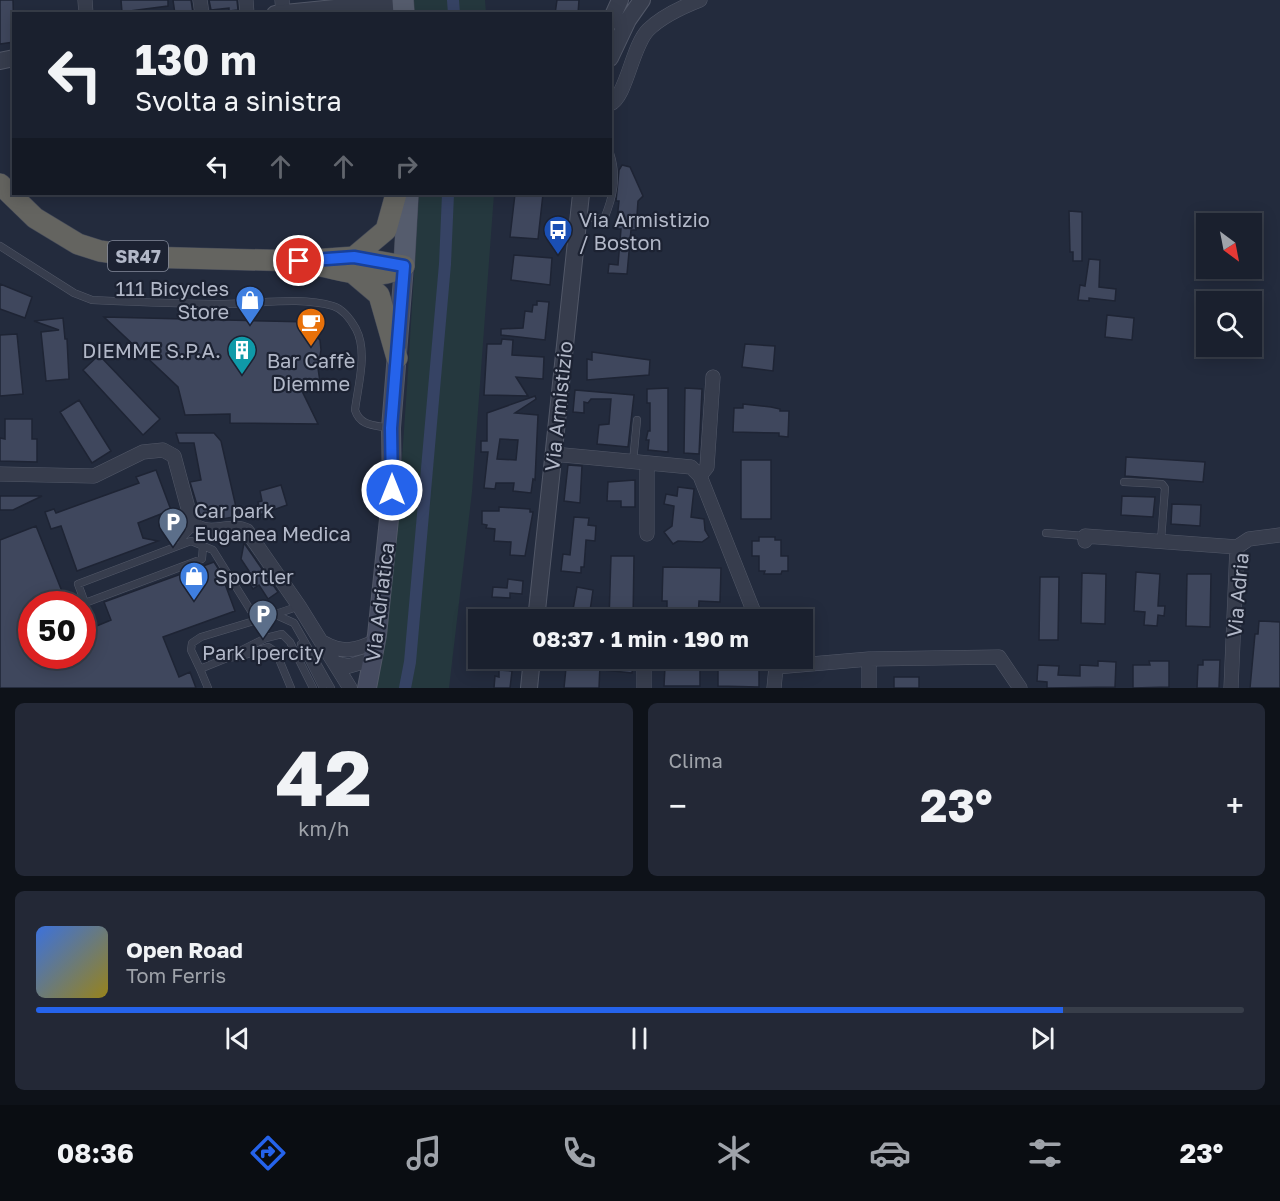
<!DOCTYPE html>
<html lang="it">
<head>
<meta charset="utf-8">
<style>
  :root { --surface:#1a202e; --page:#232836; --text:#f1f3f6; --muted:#9fa3aa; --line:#383e4a; --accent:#2563eb }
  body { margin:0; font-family:"Golos Text",sans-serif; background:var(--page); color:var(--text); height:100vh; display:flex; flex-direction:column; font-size:22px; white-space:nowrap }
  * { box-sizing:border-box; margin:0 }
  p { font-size:20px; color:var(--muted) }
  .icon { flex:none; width:33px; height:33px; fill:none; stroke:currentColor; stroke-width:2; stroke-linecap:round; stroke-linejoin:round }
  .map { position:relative; height:688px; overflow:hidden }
  .sheet { display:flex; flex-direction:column; gap:15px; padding:15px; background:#0e1219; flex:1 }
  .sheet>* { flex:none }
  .top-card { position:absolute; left:12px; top:12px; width:600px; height:183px; border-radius:0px; box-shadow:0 3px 15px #0003,0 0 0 2px var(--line); background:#1a202e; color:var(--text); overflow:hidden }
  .needle { width:39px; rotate:148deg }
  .buttons { position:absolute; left:1196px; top:213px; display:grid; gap:12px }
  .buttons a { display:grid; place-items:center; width:66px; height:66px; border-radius:0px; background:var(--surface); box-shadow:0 3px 15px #0003,0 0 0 2px var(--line); font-size:30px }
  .speed { position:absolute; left:18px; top:591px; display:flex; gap:12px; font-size:30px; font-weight:700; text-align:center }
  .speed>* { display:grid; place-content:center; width:78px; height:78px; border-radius:50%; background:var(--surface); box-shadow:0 3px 15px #0003,0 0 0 2px var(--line); line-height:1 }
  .speed .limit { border:9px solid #d22; background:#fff; color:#111 }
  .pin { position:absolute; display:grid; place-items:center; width:51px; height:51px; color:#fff; margin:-26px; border:3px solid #fff; border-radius:50%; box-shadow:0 2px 6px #0007 }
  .me { position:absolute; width:66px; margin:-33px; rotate:0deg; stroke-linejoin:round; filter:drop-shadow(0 0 4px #0008) }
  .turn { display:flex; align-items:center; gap:21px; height:126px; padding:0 24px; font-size:27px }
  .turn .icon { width:78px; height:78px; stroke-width:2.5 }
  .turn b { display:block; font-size:42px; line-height:51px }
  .lanes { display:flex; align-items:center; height:57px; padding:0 24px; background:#0003; justify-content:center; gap:30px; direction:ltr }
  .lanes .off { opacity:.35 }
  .big { font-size:45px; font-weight:700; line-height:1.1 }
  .sheet .card { flex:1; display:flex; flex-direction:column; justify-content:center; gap:9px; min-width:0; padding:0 21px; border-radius:9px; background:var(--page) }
  .sheet .dial { align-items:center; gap:0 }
  .dial b { font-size:78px; line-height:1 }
  .song { display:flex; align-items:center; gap:18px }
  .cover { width:72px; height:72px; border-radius:9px; background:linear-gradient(135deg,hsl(220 70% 55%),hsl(50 70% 35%)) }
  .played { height:6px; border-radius:3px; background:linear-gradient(90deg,var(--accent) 85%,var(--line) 85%) }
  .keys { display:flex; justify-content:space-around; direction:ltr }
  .heat { display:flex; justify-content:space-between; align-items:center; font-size:33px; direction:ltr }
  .sheet .tiles { flex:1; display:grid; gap:15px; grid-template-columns:1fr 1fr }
  .card:last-child { grid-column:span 2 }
  .trip { position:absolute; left:468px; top:609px; width:345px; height:60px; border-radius:0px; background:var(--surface); box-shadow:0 3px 15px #0003,0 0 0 2px var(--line); font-weight:700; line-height:60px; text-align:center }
  .menu { display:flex; height:96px; justify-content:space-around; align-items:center; background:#0a0d12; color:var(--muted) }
  .menu .icon { width:42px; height:42px }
  .menu .selected { color:var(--accent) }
  .menu b { font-size:27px; color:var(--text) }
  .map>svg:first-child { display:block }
  .green { fill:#25383e }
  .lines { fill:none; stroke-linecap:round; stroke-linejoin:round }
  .canal { stroke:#364364; stroke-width:12 }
  .building { fill:#3f475d; stroke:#1e2434; stroke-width:1.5; fill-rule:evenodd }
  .service-casing { stroke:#525868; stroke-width:8 }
  .minor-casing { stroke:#525868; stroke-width:15 }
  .tertiary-casing { stroke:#525868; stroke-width:18 }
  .secondary-casing { stroke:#525868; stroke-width:20 }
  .primary-casing { stroke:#404656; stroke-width:22 }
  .trunk-casing { stroke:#424858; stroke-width:22 }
  .service { stroke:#373d4d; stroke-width:7 }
  .minor { stroke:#373d4d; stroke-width:14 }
  .tertiary { stroke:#373d4d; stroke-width:16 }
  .secondary { stroke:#454b60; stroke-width:18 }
  .primary { stroke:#555c6d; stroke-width:21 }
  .trunk { stroke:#646460; stroke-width:21 }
  .route-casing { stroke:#184099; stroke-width:15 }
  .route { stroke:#2563eb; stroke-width:10 }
  .labels { text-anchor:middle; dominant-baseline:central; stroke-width:4.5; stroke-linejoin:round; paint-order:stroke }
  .shield { fill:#1c2232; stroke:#858b9b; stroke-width:1.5 }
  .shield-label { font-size:18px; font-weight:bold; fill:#b2b8c8 }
  .poi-label { font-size:20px; fill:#b2b8c8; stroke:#1c2232; text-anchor:start }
  .street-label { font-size:20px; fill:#b2b8c8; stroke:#1c2232 }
</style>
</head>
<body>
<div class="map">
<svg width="1280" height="688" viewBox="0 0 1280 688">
  <rect width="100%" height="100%" fill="#232b3d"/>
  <path class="green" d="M 413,0 L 485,0 L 486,13 L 414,13 Z
    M 419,194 L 494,194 L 472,492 L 449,688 L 377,688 C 402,524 408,359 419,194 Z"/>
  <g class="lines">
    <path class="canal" d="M 453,0 L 454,14
      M 405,688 L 410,662 L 445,264 L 448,194"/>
  </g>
  <path class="building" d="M 0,0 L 13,0 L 14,42 L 0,44 Z
    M 121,0 L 168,0 L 168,6 L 122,12 Z
    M 173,0 L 191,0 L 193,13 L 175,14 Z
    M 209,0 L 237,0 L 238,10 L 229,11 L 229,8 L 211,10 Z
    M 557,0 L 579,0 L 578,14 L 555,14 Z
    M 622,165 L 630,167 L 643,196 L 638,201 L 636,230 L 631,230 L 627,274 L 608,273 L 609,264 L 618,265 L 621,229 L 616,229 L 619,201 L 616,201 L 619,170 Z
    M 515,194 L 543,194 L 538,239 L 510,237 Z
    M 1069,211 L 1082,212 L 1082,261 L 1073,261 L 1073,252 L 1070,252 Z
    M 514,255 L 552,258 L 550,285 L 511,280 Z
    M 1089,259 L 1100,260 L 1099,287 L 1116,289 L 1115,301 L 1089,298 L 1089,301 L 1078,300 L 1080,285 L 1085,286 Z
    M 0,284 L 32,297 L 25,318 L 0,309 Z
    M 537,301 L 549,302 L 545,340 L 501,335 L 501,329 L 523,328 L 525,311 L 532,312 L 533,305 L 537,305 Z
    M 1107,315 L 1134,318 L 1132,340 L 1105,337 Z
    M 104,317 L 310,322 L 318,328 L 315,335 L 320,340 L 321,350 L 318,368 L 320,382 L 317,392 L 302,391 L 318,424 L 230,423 L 230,414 L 185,415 L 178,387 Z
    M 63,318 L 65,339 L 67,339 L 69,379 L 46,381 L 41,332 L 59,330 L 34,321 Z
    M 17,334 L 23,394 L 0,396 L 0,335 Z
    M 502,339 L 513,340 L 512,355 L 544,357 L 543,379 L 516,377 L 528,396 L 484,395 L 487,344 L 501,344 Z
    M 745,344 L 775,346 L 773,371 L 742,367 Z
    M 592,352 L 650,360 L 649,375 L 587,380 L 587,359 L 592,360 Z
    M 99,355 L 160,419 L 143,435 L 83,370 Z
    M 668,388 L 668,452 L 648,450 L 649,440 L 646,440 L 648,431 L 650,431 L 650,403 L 647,403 L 647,389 Z
    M 685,388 L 702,389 L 699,454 L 684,453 Z
    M 575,390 L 634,395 L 628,447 L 597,444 L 599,425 L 609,424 L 611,399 L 591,399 L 588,403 L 584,402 L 584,413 L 573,412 Z
    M 535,396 L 536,399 L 515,413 L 538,415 L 535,480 L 533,479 L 531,493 L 513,491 L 514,483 L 496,483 L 495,489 L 484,488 L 488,452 L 481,452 L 481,441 L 487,441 L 487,413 ZM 500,439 L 518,440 L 516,460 L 497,459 Z
    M 79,400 L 111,451 L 92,463 L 60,412 Z
    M 743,404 L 771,407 L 780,409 L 780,411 L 789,411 L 788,437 L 779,436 L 779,433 L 733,432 L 734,408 L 743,408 Z
    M 5,419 L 32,419 L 32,439 L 37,439 L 37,462 L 0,461 L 0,438 L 5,439 Z
    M 176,433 L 214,433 L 221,441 L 238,516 L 213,521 L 201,518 L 190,482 L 201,480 L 194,443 L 179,443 Z
    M 1126,457 L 1205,462 L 1203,482 L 1125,476 Z
    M 741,460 L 771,460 L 771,519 L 741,519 Z
    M 568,465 L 582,466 L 580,503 L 564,501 Z
    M 156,470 L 171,510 L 138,523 L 143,538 L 158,541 L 77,571 L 61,526 L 51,529 L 45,512 L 54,509 L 56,513 L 139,483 L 136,477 Z
    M 635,480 L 635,507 L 621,507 L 621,501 L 607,501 L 608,482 Z
    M 281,485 L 287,505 L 248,519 L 250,509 L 259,506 L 258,502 L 262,501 L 260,491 Z
    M 678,487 L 694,489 L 691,517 L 704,519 L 705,530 L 709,537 L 702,542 L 678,541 L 673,544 L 664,532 L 672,526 L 674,506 L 664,504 L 666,494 L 677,496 Z
    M 0,496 L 42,496 L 13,510 L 0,510 Z
    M 1122,496 L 1155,497 L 1153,517 L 1121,515 Z
    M 1172,504 L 1201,505 L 1200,526 L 1171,524 Z
    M 499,507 L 530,509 L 530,512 L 533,512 L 525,556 L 510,555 L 511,542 L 494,541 L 495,529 L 486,528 L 487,525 L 482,524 L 482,511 L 499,511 Z
    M 574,517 L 589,518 L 588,525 L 596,526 L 595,541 L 586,540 L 584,567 L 581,567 L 581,573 L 561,571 L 563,554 L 570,555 Z
    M 36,526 L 67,604 L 32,604 L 32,656 L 82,656 L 82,632 L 111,620 L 104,602 L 214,562 L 221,573 L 235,611 L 163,637 L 179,677 L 190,672 L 196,688 L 0,688 L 0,540 Z
    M 759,537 L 775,537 L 775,540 L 781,540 L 781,556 L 788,556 L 788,571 L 782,571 L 781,574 L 764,574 L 765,571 L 759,571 L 759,556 L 752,556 L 752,541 L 759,541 Z
    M 244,543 L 278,592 L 268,599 L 259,585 L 253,589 L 244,574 L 249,571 L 241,559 Z
    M 611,556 L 634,556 L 633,620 L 609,620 Z
    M 663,567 L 721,568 L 720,602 L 699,601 L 698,620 L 667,620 L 667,601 L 662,601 Z
    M 1136,572 L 1160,574 L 1158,606 L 1165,606 L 1164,616 L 1158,615 L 1157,626 L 1144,625 L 1145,612 L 1134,611 Z
    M 1082,573 L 1106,574 L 1105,624 L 1081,623 Z
    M 1187,574 L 1211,574 L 1210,627 L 1186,626 Z
    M 1040,577 L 1059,577 L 1058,640 L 1039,640 Z
    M 508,579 L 523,581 L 522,594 L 510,593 L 510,598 L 492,597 L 493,587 L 507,588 Z
    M 577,587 L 593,590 L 589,618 L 572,615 Z
    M 1259,621 L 1280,622 L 1280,688 L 1250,688 L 1255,634 L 1258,634 Z
    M 567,658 L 579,658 L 578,664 L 600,665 L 599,688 L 564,688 Z
    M 606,658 L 634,658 L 632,673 L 604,670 Z
    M 1203,660 L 1220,660 L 1219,688 L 1197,688 L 1198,665 L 1203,665 Z
    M 1098,661 L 1116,662 L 1115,687 L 1047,688 L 1047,682 L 1037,681 L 1038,665 L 1059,666 L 1058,675 L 1080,676 L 1080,665 L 1098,666 Z
    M 1149,661 L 1169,661 L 1169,687 L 1133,688 L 1133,665 L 1150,665 Z
    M 718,663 L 759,664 L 759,687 L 718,686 Z
    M 665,667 L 700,667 L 700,686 L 664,686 Z
    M 499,670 L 512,671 L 510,688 L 494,688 L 495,676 L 499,677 Z
    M 894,677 L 919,677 L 919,688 L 894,688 Z"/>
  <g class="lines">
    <g class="service-casing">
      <path id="service" d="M 579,217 L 604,219 C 613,197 618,177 610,153
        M 0,246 L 74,293 L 92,300 C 136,302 180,304 224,304 C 261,304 298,296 333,306 C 343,309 351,320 356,329 C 368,352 358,385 355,410 C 360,426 374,425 389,428
        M 633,462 L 637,420
        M 1124,482 L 1162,484 L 1165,488 L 1161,540
        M 170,518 L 175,534 L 181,539
        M 1046,533 L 1085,536
        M 183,544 L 181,539 L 195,525
        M 203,546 L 202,559 L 85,603 L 78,584 L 191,541 L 213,550 L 251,611 C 266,620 284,611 299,606
        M 274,614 L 294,623 L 331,688
        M 301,644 L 323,688
        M 230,656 L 266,638 L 282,634 L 290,642 L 313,688
        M 200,669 L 191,650 L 192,643 L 201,637 L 254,621 L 261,615
        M 208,688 L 200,669 L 227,658 L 242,656 L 268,647 L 276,652 L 291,688"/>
    </g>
    <g class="minor-casing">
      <path id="minor" d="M 85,0 L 86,14
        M 200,0 L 202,14
        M 246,0 L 247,14
        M 282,0 L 283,13
        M 610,104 C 626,98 632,46 648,30 C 662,16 682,7 700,0
        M 553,454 L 691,467 L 700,476 L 757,620
        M 647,464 L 647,534
        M 0,474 L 94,476 L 143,452 L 163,450 L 174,456 L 192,523 C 210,539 230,522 247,531 L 299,606 L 350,688
        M 700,476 L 707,467 L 713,377
        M 1085,541 L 1085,536 L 1237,547
        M 1237,547 L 1249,539 L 1280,535
        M 324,643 C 343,654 357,650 376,641
        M 772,658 L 776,667 L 774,688
        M 335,663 L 349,666 L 373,659
        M 776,667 L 869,659 L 999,657 L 1020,688
        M 644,688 L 644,658
        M 869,688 L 869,659
        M 1231,688 L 1237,547"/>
    </g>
    <g class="tertiary-casing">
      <path id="tertiary" d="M 275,14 L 404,1
        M 610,22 L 620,0
        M 610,58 L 628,20 L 642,0
        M 0,61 L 14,58
        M 536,620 L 581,194
        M 529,688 L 532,658"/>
    </g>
    <g class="secondary-casing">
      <path id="secondary" d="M 367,688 L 377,635 L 392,490 L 391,428 L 404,266"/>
    </g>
    <g class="primary-casing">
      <path id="primary" d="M 403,0 L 404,14
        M 404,266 L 408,194"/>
    </g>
    <g class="trunk-casing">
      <path id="trunk" d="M 0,184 L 35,218 L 78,244 L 100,251 L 143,257 L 299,261 L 354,257 L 404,266
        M 354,257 L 386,230 L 396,194
        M 321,266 C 349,272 374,281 401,268
        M 353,273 L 379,295 L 397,358"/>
    </g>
    <use href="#service" class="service"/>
    <use href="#minor" class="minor"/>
    <use href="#tertiary" class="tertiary"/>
    <use href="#secondary" class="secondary"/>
    <use href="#primary" class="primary"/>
    <use href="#trunk" class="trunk"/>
  </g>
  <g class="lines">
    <g class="route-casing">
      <path id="route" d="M 299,261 L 354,257 L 404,266 L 391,428 L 392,490"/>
    </g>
    <use href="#route" class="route"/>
  </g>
  <defs>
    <g id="bus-pin" transform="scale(1.5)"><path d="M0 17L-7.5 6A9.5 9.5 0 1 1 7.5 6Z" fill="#1a4fb4" stroke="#1c2232"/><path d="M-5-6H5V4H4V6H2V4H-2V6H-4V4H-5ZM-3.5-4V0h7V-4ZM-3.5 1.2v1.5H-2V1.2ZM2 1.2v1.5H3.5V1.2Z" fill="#fff"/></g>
    <g id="shop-pin" transform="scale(1.5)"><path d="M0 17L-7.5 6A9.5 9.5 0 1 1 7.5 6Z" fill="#3f7fe0" stroke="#1c2232"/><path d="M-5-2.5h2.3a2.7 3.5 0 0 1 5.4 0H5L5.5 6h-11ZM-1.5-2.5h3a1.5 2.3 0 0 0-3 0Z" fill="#fff"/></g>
    <g id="cafe-pin" transform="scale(1.5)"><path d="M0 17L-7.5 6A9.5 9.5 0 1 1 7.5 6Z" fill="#e8710a" stroke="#1c2232"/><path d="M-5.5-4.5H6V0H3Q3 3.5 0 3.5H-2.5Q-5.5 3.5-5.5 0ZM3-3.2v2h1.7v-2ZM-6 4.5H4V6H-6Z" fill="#fff"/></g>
    <g id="building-pin" transform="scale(1.5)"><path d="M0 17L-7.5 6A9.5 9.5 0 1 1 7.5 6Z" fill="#0f9aa8" stroke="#1c2232"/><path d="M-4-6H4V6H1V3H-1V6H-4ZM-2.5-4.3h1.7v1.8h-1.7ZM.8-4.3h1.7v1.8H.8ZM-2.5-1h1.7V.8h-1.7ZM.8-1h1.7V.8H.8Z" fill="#fff"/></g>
    <g id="parking-pin" transform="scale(1.5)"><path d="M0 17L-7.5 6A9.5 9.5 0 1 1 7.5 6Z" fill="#5c6f8a" stroke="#1c2232"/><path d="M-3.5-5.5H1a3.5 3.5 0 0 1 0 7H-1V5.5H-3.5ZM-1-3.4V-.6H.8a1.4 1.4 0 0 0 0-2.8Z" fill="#fff"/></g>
  </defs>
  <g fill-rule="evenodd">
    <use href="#bus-pin" x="558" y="230"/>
    <use href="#shop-pin" x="250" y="300"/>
    <use href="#cafe-pin" x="311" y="322"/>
    <use href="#building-pin" x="242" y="350"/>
    <use href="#parking-pin" x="173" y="522"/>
    <use href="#shop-pin" x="194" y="576"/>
    <use href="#parking-pin" x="263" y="614"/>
  </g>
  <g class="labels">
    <rect class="shield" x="108" y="241" width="60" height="30" rx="4.5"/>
    <g class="shield-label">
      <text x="138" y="256">SR47</text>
    </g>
    <g class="poi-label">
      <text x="579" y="219">Via Armistizio<tspan x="579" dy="23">/ Boston</tspan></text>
      <text x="229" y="288" text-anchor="end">111 Bicycles<tspan x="229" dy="23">Store</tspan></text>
      <text x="221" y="350" text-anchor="end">DIEMME S.P.A.</text>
      <text x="311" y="360" text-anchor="middle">Bar Caffè<tspan x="311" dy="23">Diemme</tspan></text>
      <text x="194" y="510">Car park<tspan x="194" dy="23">Euganea Medica</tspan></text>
      <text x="215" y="576">Sportler</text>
      <text x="263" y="652" text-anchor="middle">Park Ipercity</text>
    </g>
    <g class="street-label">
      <text transform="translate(558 406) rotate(-84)">Via Armistizio</text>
      <text transform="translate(1237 595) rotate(-85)">Via Adria</text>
      <text transform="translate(379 602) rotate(-83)">Via Adriatica</text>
    </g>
  </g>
</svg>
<div class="buttons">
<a><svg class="needle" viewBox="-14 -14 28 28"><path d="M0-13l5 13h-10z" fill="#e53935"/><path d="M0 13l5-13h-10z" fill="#9fa3aa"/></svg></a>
<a><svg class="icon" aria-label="search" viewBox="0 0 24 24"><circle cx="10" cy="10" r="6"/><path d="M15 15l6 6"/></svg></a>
</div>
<div class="speed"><div class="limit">50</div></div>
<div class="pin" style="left:299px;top:261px;background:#d93025"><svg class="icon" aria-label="arrive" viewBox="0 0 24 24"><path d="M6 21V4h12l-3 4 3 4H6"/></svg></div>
<svg class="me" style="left:392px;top:490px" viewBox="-20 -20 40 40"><circle r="17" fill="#2563eb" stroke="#fff" stroke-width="3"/><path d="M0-11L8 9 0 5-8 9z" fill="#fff"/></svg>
<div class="trip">08:37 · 1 min · 190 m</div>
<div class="top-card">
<div class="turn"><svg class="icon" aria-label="left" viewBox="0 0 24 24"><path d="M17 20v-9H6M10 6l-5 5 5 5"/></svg><div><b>130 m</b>Svolta a sinistra</div></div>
<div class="lanes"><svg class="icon" aria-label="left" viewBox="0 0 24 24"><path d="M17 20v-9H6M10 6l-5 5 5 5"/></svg><svg class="icon off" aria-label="ahead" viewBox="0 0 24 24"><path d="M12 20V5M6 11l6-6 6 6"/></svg><svg class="icon off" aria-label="ahead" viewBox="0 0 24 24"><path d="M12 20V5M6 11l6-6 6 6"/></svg><svg class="icon off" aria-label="right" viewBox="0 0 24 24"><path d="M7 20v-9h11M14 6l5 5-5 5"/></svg></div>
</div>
</div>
<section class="sheet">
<div class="tiles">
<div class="card dial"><b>42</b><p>km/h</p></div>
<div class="card"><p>Clima</p>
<div class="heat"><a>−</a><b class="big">23°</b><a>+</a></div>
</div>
<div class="card">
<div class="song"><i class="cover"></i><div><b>Open Road</b><p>Tom Ferris</p></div></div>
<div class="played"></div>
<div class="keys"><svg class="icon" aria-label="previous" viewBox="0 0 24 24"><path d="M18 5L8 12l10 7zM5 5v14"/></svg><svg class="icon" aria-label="pause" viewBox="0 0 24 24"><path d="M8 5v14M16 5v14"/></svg><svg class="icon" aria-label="next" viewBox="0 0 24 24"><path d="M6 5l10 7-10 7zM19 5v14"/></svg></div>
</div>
</div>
</section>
<nav class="menu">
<b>08:36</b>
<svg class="icon selected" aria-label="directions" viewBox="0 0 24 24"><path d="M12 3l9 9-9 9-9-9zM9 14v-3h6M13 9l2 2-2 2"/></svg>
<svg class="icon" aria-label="music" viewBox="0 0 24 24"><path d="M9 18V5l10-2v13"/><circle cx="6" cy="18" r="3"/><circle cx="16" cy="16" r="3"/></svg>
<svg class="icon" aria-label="phone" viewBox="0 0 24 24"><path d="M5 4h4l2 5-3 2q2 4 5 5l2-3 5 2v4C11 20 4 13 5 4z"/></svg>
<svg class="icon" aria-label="climate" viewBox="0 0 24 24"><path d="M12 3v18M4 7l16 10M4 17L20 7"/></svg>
<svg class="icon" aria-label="car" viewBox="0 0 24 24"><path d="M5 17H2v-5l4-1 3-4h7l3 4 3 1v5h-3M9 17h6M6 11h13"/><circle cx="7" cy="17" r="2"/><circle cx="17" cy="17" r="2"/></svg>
<svg class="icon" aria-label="filters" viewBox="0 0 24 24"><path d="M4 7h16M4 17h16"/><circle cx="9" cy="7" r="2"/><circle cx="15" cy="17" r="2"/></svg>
<b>23°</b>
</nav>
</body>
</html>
